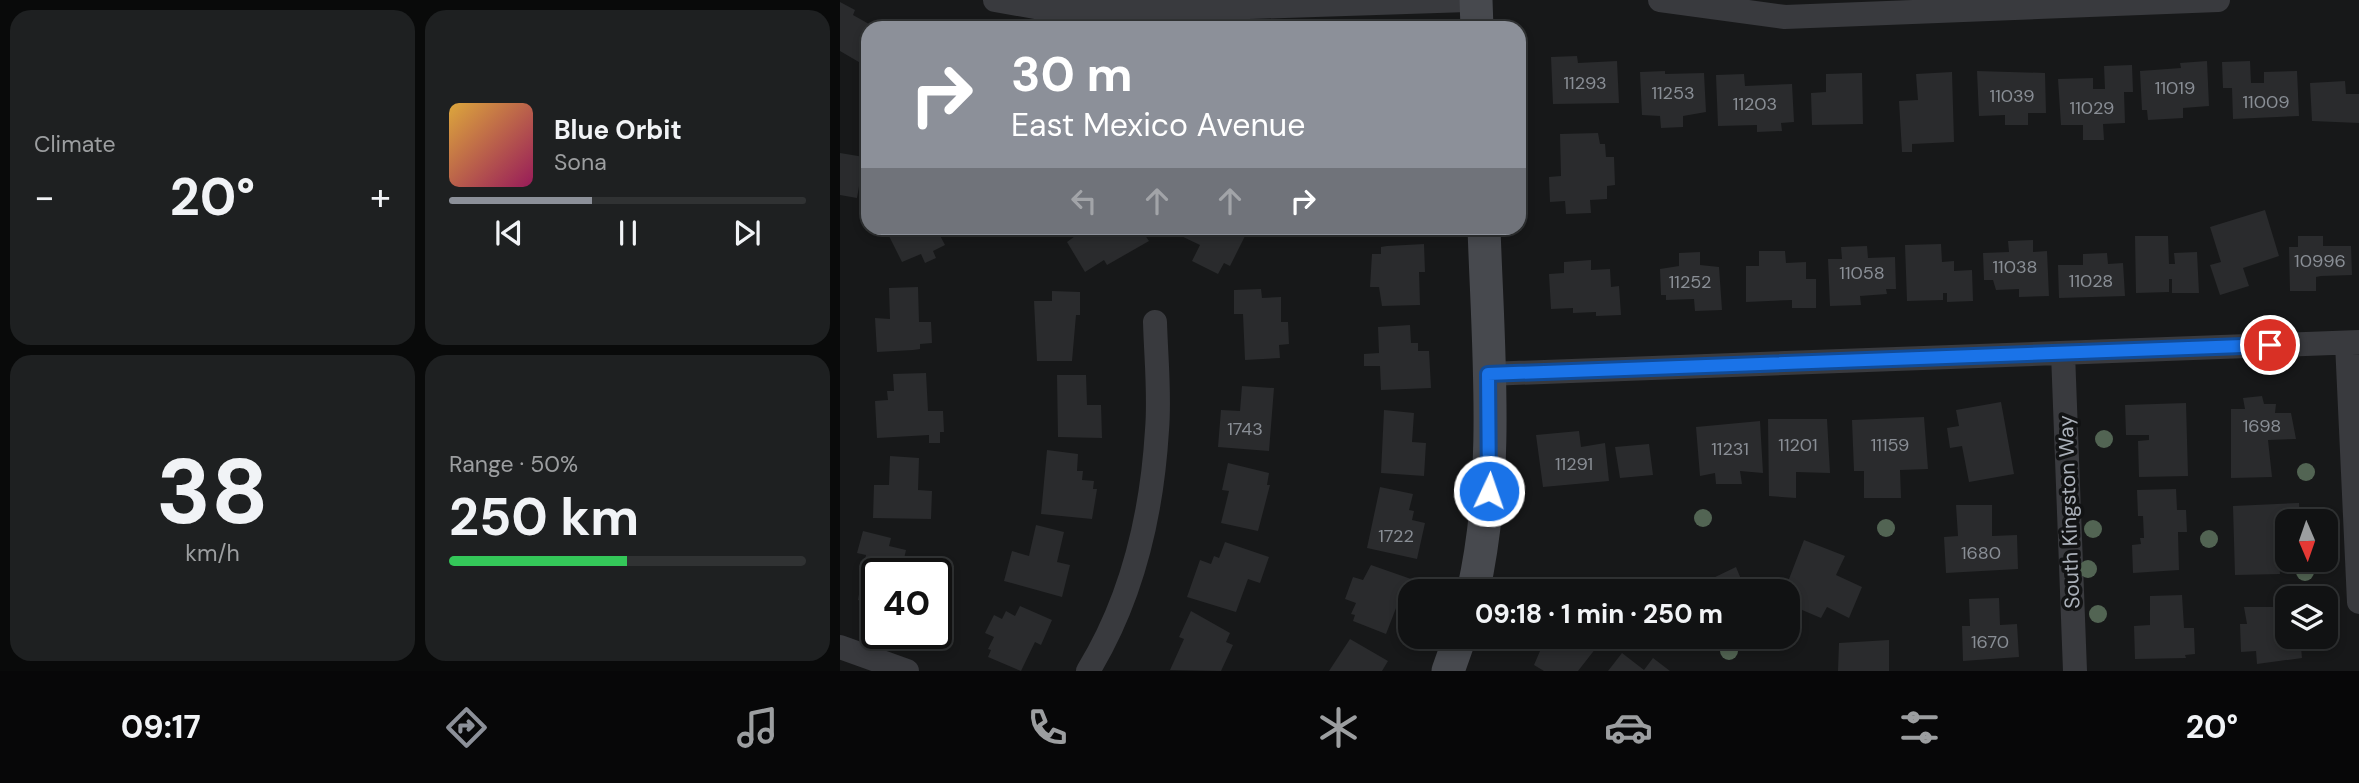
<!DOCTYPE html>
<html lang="en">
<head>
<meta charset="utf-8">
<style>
  :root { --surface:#111213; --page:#1e2021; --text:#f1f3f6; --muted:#9c9ea0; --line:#303233; --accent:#8c9099 }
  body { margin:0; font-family:"DM Sans",sans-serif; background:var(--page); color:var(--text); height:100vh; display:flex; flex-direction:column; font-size:26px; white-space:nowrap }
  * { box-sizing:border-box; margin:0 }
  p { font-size:23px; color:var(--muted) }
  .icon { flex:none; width:38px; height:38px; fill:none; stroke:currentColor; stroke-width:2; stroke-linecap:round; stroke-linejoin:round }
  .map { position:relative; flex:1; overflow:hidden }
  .drawer { display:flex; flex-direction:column; gap:10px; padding:10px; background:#090a0a; width:840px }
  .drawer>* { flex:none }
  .top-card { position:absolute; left:21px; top:21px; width:665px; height:214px; border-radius:21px; box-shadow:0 4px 10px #0003,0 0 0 2px var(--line); background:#8c9099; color:#fff; overflow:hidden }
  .needle { width:46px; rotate:178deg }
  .tools { position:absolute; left:1435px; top:509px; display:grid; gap:14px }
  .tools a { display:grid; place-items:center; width:63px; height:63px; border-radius:14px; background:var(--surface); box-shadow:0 4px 10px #0003,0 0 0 2px var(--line); font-size:35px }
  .speed { position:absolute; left:21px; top:558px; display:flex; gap:14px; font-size:35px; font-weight:700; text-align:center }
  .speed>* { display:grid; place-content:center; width:91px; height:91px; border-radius:50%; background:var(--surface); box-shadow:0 4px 10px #0003,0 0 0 2px var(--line); line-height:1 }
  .speed .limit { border:4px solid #111; border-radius:10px; background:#fff; color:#111 }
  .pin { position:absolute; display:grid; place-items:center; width:60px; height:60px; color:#fff; margin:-30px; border:4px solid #fff; border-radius:50%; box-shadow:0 2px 7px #0007 }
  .me { position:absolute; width:77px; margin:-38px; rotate:3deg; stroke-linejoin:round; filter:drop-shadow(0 0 5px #0008) }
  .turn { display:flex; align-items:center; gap:24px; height:147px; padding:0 35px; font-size:32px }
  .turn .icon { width:91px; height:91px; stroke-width:2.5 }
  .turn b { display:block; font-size:49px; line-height:60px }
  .lanes { display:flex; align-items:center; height:66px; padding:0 35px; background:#0003; justify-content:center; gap:35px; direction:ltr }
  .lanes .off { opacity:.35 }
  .big { font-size:52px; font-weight:700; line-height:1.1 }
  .drawer .widget { flex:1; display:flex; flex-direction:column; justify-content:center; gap:10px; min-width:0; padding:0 24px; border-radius:21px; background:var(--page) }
  .drawer .dial { align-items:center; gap:0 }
  .dial b { font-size:91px; line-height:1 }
  .song { display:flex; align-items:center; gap:21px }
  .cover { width:84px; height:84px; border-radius:10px; background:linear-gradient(135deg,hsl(40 70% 55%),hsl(330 70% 35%)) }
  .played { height:7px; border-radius:4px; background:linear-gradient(90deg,var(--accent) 40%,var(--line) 40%) }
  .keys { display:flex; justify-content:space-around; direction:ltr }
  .heat { display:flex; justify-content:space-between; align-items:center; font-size:38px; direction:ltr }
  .charge { height:10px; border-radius:5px; background:linear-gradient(90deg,#34c759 50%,var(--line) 0) }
  .drawer .tiles { flex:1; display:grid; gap:10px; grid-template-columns:repeat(2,1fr) }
  .trip { position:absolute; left:558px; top:579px; width:402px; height:70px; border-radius:21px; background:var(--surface); box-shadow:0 4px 10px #0003,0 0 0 2px var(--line); font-weight:700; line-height:70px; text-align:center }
  .dock { display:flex; height:112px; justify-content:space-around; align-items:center; background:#070708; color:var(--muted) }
  .dock .icon { width:49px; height:49px }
  .dock .on { color:var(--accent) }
  .dock b { font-size:32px; color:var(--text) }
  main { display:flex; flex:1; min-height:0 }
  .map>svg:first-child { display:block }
  .building { fill:#2a2b2d }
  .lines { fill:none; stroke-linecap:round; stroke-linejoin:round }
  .street { stroke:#393a3e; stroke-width:24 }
  .secondary { stroke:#47494e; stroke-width:33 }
  .tree { fill:#526453 }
  .route-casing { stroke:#114b97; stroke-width:18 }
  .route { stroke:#1a73e8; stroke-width:12 }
  .labels { text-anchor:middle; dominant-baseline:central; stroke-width:7; stroke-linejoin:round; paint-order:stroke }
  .number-label { font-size:18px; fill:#898e95 }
  .street-label { font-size:21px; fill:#aab0b9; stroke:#121314 }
</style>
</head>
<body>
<main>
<section class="drawer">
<div class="tiles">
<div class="widget"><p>Climate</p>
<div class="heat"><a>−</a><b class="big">20°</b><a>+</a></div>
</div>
<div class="widget">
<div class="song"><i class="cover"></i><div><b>Blue Orbit</b><p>Sona</p></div></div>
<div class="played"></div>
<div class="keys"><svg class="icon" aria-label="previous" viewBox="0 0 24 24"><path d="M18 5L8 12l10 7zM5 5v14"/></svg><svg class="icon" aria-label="pause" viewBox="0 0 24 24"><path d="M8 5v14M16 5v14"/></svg><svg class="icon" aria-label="next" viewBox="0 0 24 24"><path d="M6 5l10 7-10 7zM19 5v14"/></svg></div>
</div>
<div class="widget dial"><b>38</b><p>km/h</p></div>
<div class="widget"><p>Range · 50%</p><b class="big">250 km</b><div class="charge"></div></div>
</div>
</section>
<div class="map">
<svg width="1519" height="671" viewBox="0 0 1519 671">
  <rect width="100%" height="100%" fill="#171819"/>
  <path class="building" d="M 0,2 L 15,10 L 13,15 L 36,28 L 28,28 L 28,58 L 24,65 L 0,51 Z
    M 737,56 L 738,63 L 777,61 L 779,103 L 713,104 L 711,57 Z
    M 1367,61 L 1369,106 L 1343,108 L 1343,118 L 1308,120 L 1307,110 L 1302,110 L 1300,71 L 1341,68 L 1340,63 Z
    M 1410,61 L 1411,83 L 1424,83 L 1424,72 L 1457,71 L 1459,116 L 1393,119 L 1392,88 L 1383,88 L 1382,62 Z
    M 1292,65 L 1293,92 L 1284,92 L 1285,123 L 1263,124 L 1264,140 L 1243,140 L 1243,125 L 1221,125 L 1218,79 L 1253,78 L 1253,89 L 1265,89 L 1264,66 Z
    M 825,71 L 825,74 L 864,73 L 866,112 L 843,116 L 843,127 L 821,128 L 820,116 L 802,115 L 800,72 Z
    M 1137,71 L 1205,73 L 1206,113 L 1188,113 L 1188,125 L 1165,125 L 1165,115 L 1139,116 Z
    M 1112,72 L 1114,142 L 1072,144 L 1072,152 L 1062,152 L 1059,101 L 1078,100 L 1076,74 Z
    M 1022,73 L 1023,124 L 972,125 L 971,93 L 986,92 L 986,74 Z
    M 904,74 L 905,86 L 952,84 L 954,122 L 941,123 L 942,131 L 917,132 L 917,125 L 878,126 L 876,75 Z
    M 1505,81 L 1506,94 L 1519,94 L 1519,123 L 1472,121 L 1470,83 Z
    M 758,133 L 760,144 L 765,144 L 766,157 L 774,157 L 775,185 L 767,186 L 767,199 L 750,200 L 751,213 L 726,214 L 725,201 L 710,202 L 709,177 L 721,176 L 720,134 Z
    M 0,153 L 24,157 L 17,198 L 0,195 Z
    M 1425,210 L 1439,256 L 1403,268 L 1409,286 L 1380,295 L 1370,265 L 1381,262 L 1370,227 Z
    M 45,228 L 96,228 L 105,245 L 93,251 L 96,258 L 85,263 L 81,254 L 62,262 Z
    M 246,228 L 300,228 L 309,241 L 267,265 L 264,260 L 245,272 L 227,242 Z
    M 337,228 L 409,228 L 390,266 L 384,263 L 378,274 L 352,261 L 360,245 L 335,233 Z
    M 1295,236 L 1328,236 L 1329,264 L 1335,264 L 1334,253 L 1357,252 L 1359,293 L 1332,293 L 1332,279 L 1329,279 L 1329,292 L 1296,293 Z
    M 1458,236 L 1483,236 L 1483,246 L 1511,246 L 1512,275 L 1481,276 L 1476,277 L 1476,291 L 1450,291 L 1449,247 L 1458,247 Z
    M 1193,240 L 1193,252 L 1207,251 L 1209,296 L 1179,297 L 1179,289 L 1156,290 L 1153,280 L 1144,280 L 1143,253 L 1169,252 L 1168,241 Z
    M 584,244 L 585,272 L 579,272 L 580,305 L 542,306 L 539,287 L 530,287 L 532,254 L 541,254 L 541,247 L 547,246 Z
    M 1101,244 L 1102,262 L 1114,261 L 1114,271 L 1132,270 L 1133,301 L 1107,302 L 1107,293 L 1103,293 L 1103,300 L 1067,301 L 1065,245 Z
    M 1027,246 L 1028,258 L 1055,257 L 1056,289 L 1046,289 L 1047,294 L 1020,296 L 1021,305 L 990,306 L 988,259 L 1002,259 L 1001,247 Z
    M 919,251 L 945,251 L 946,263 L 966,262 L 966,279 L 976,279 L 976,308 L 952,308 L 952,300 L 906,302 L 906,266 L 919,266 Z
    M 860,252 L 860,265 L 879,267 L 882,310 L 855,311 L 854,299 L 826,300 L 826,295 L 821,295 L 820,269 L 839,266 L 839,253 Z
    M 1267,253 L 1268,264 L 1283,263 L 1285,296 L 1219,298 L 1218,265 L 1243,265 L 1243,254 Z
    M 751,260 L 751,270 L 770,269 L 771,287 L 779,286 L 781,315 L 756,316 L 756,312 L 733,313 L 733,308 L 711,309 L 709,274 L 724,273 L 724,262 Z
    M 78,287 L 79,322 L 91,322 L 92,343 L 80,344 L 80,349 L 73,350 L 37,352 L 35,318 L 50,319 L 49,288 Z
    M 421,289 L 422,298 L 441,297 L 441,322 L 448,322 L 449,344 L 439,345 L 440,358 L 405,360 L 403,314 L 394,314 L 394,290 Z
    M 212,291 L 240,292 L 240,315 L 236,315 L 232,361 L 197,361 L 194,301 L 212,301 Z
    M 570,325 L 571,343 L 578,343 L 578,351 L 589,351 L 591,388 L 541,390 L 540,366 L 524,366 L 524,354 L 539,353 L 538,327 Z
    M 86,373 L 88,411 L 103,411 L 104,432 L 100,432 L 100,443 L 89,443 L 89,435 L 37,438 L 35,401 L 48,400 L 47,391 L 54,391 L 53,374 Z
    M 217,375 L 246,375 L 247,405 L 261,405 L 262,438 L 218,437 Z
    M 402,386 L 434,388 L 429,451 L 378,447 L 381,410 L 400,411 Z
    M 1422,396 L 1424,404 L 1436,404 L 1435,413 L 1451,413 L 1456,439 L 1428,440 L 1432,477 L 1391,478 L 1391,409 L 1405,409 L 1403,398 Z
    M 1161,402 L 1174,474 L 1129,482 L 1122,446 L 1110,448 L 1107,428 L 1119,426 L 1116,410 Z
    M 1346,403 L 1348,476 L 1299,477 L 1298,441 L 1309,440 L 1309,435 L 1286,435 L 1285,405 Z
    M 544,410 L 574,413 L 572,442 L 586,443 L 584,476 L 541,473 Z
    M 1084,417 L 1088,469 L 1060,470 L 1061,498 L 1024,498 L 1024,471 L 1014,471 L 1012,420 Z
    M 928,419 L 987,419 L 990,473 L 956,472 L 956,498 L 929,496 Z
    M 920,421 L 923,473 L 900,471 L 902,484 L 876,484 L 875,473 L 860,476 L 856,427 Z
    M 739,431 L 741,447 L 765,443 L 769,481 L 703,487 L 696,435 Z
    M 809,444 L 813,475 L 780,478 L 775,447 Z
    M 207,450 L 238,454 L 237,471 L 243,471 L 242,480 L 254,481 L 253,489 L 257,489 L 252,519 L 201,514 Z
    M 50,456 L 79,458 L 78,490 L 92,491 L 91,519 L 33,518 L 34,485 L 49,485 Z
    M 388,463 L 429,473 L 427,485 L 430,485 L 418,531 L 381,523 L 389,491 L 382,490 Z
    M 540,487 L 573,494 L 569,510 L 574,511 L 572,520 L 585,523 L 577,559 L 527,548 Z
    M 1336,489 L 1337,510 L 1346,510 L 1347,532 L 1338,532 L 1339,570 L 1293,573 L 1292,545 L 1301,544 L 1300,538 L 1304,538 L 1303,516 L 1298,516 L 1297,490 Z
    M 1459,503 L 1460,522 L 1447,522 L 1447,533 L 1437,533 L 1440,574 L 1395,575 L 1393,506 Z
    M 1116,505 L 1152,505 L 1152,536 L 1177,535 L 1178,569 L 1106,573 L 1104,537 L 1118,536 Z
    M 196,525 L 224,532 L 217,562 L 230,565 L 222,597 L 164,581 L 172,551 L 189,556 Z
    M 23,531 L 51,538 L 49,546 L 66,550 L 61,572 L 66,574 L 37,574 L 37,605 L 18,600 L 26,555 L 17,553 Z
    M 964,540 L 1005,556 L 996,575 L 1022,587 L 1009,618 L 987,607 L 981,618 L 948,604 L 948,592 L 944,592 Z
    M 385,542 L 429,557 L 420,583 L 408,579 L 396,612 L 347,597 L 360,560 L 371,564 L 374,556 L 379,558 Z
    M 531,565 L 571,579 L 564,605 L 558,603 L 546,634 L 513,621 L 515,615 L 511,614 L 516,603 L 505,599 L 513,577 L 523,580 Z
    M 896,567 L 903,584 L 913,580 L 917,592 L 844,592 Z
    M 1342,595 L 1344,628 L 1354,628 L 1355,654 L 1345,655 L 1346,658 L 1295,659 L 1294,626 L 1310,625 L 1310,596 Z
    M 1159,598 L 1160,625 L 1177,624 L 1179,657 L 1123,661 L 1122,626 L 1130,626 L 1129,599 Z
    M 180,606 L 212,620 L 201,645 L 195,642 L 181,671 L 148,657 L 151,650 L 148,649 L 154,637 L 145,633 L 154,615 L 162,619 L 166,611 L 175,616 Z
    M 1404,607 L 1447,607 L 1447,637 L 1460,637 L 1462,658 L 1417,664 L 1416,651 L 1401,652 L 1400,624 L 1407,624 Z
    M 351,611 L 390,633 L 386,642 L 393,645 L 381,671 L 330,670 L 344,639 L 339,637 Z
    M 680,637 L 744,637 L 756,648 L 738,671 L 704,671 L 694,665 L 700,651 Z
    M 510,639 L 548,661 L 542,671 L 489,671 Z
    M 1049,640 L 1049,671 L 998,671 L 999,643 Z
    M 782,653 L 804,670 L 813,658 L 830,671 L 768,671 Z"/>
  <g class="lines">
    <path class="street" d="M 155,0 L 212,10 L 257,12 L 628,0
      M 820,0 L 945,17 L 1378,0
      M 1507,343 L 1519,602
      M 1223,353 L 1235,671
      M 648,374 L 1519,342
      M 0,647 L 67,671
      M 248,671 C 292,599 312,513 317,430 C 320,395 316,358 315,322"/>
    <path class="secondary" d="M 636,0 L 637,28
      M 633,592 C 660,472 648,349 644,228
      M 608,671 L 620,637"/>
  </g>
  <g class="tree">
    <circle cx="1264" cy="439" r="9"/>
    <circle cx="1466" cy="472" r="9"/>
    <circle cx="863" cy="518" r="9"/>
    <circle cx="1046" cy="528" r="9"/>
    <circle cx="1253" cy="529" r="9"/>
    <circle cx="1369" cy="539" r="9"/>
    <circle cx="1248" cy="569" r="9"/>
    <circle cx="1465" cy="572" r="9"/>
    <circle cx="1258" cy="614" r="9"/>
    <circle cx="889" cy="651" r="9"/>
  </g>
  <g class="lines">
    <g class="route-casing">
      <path id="route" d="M 649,491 L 648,374 L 1430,345"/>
    </g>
    <use href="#route" class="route"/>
  </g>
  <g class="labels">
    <g class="number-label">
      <text x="745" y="83">11293</text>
      <text x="1335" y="88">11019</text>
      <text x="833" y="93">11253</text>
      <text x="1172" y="96">11039</text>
      <text x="1426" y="102">11009</text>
      <text x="915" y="104">11203</text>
      <text x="1252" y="108">11029</text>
      <text x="1480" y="261">10996</text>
      <text x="1175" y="267">11038</text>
      <text x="1022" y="273">11058</text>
      <text x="1251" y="281">11028</text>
      <text x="850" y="282">11252</text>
      <text x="1422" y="426">1698</text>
      <text x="405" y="429">1743</text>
      <text x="958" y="445">11201</text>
      <text x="1050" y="445">11159</text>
      <text x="890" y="449">11231</text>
      <text x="734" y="464">11291</text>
      <text x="556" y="536">1722</text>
      <text x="1141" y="553">1680</text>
      <text x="1150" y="642">1670</text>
    </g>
    <g class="street-label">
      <text transform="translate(1229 512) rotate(-92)">South Kingston Way</text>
    </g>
  </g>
</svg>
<div class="tools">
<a><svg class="needle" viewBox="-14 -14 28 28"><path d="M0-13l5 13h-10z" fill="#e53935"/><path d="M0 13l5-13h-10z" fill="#9c9ea0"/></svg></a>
<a><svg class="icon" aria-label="layers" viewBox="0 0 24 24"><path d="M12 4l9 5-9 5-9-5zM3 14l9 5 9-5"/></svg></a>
</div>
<div class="speed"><div class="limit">40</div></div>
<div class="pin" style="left:1430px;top:345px;background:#d93025"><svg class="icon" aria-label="arrive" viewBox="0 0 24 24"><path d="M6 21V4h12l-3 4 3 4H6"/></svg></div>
<svg class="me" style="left:649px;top:491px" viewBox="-20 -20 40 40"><circle r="17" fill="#1a73e8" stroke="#fff" stroke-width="3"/><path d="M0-11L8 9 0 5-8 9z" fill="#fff"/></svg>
<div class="trip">09:18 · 1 min · 250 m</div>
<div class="top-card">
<div class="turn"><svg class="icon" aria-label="right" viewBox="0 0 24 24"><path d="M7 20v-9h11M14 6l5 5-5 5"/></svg><div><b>30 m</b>East Mexico Avenue</div></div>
<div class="lanes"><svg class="icon off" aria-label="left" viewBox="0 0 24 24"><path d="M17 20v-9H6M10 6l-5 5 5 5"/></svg><svg class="icon off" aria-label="ahead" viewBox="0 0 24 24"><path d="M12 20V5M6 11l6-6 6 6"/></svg><svg class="icon off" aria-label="ahead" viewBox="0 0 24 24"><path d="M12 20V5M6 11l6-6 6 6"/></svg><svg class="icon" aria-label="right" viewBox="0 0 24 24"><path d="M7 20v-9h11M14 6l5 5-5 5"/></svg></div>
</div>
</div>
</main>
<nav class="dock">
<b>09:17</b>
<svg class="icon on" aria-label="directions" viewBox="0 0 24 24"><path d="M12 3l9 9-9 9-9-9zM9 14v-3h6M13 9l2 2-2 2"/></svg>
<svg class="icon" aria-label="music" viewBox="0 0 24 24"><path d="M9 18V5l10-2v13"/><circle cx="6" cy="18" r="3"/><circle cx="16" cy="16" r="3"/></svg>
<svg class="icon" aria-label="phone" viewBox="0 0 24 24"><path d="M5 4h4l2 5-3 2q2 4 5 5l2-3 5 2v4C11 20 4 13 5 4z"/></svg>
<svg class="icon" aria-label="climate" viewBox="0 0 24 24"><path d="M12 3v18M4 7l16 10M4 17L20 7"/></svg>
<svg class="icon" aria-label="car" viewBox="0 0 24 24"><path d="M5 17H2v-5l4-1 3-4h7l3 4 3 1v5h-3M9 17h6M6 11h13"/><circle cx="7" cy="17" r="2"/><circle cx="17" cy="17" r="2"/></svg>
<svg class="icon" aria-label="filters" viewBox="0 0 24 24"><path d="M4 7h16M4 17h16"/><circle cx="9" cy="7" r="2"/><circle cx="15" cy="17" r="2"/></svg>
<b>20°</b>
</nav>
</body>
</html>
